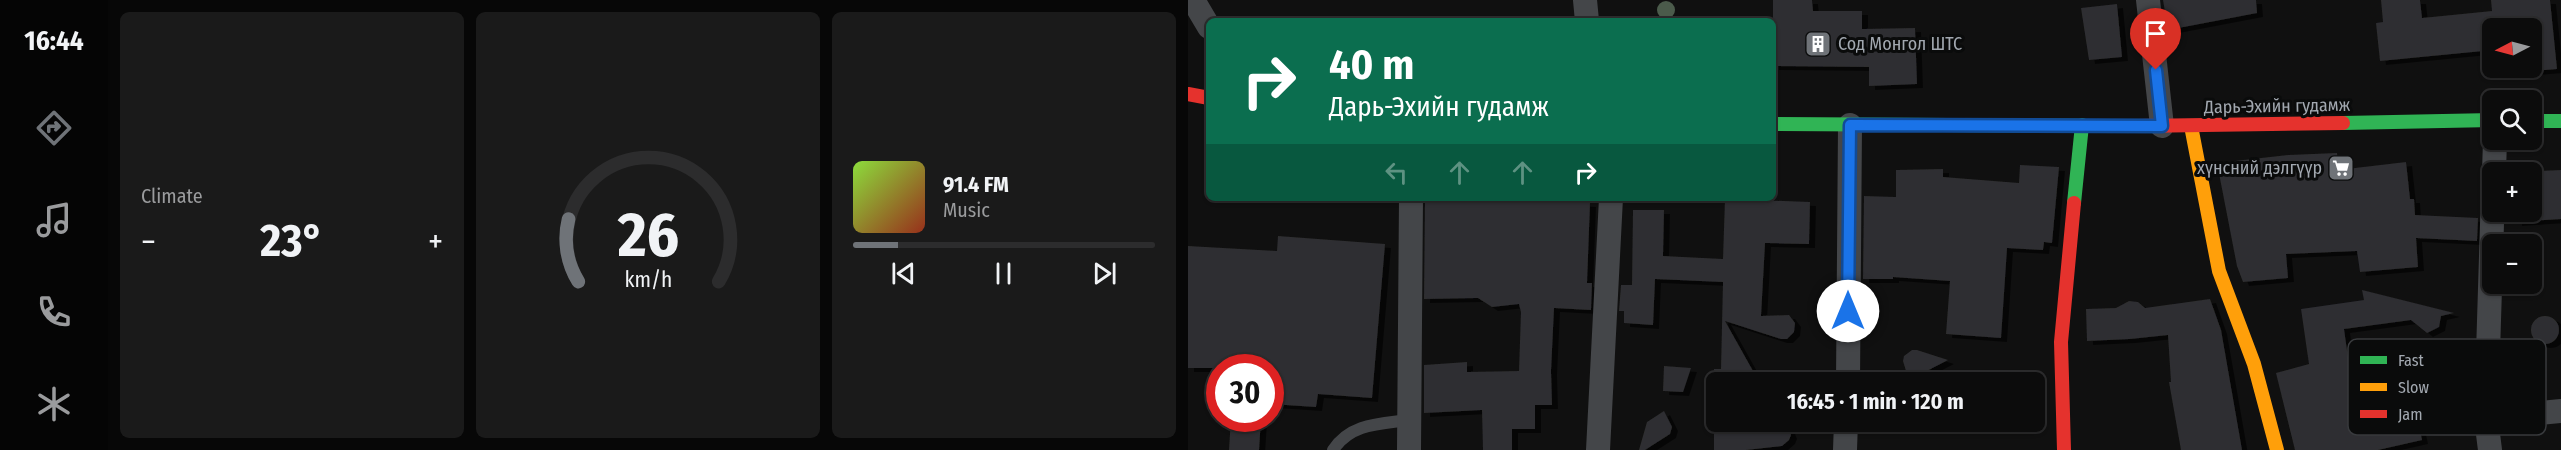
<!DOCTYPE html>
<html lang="en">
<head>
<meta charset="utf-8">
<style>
  :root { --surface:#0c0c0c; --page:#1a1a1a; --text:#f1f3f6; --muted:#9a9b9d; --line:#2c2c2d; --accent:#6f7378 }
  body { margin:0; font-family:"Fira Sans Condensed",sans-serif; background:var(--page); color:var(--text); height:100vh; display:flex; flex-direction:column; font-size:22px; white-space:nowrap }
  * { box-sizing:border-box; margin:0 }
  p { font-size:20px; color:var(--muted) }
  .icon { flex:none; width:33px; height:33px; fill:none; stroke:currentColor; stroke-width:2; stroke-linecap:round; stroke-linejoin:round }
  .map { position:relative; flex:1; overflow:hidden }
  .panel { display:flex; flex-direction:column; gap:12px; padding:12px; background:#070707; width:1080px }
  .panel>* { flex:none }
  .hud { position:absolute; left:18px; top:18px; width:570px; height:183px; border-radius:9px; box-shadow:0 2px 4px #0004,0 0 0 2px var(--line); background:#0b6e4f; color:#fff; overflow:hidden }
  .needle { width:39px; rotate:264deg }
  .controls { position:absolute; left:1294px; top:18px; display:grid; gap:12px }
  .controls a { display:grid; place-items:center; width:60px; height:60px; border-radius:9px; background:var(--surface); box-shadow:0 2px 4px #0004,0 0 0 2px var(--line); font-size:30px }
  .speed { position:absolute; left:18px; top:354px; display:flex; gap:12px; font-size:30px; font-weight:700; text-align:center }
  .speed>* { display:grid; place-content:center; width:78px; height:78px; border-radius:50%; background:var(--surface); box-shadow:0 2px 4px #0004,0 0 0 2px var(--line); line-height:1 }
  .speed .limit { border:9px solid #d22; background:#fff; color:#111 }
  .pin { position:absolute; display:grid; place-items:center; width:51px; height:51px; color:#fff; margin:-62px -26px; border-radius:50% 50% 50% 0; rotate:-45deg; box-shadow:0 0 6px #0007 }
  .pin .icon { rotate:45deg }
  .me { position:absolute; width:66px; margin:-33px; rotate:0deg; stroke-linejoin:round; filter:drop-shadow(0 0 4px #0008) }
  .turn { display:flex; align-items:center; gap:21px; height:126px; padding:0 24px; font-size:27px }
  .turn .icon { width:78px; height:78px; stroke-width:2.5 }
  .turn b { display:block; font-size:42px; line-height:51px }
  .lanes { display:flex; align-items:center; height:57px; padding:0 24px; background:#0003; justify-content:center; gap:30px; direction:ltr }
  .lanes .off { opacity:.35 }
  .big { font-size:45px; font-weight:700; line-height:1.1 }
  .panel .widget { flex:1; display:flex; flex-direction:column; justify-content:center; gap:9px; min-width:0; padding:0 21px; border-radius:9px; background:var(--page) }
  .panel .dial { align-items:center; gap:0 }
  .dial svg { height:156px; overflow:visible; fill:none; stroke:var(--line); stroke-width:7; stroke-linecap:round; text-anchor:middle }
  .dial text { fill:var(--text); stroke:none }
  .song { display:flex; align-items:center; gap:18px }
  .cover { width:72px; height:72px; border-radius:9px; background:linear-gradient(135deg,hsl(90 70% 55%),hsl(10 70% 35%)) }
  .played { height:6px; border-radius:3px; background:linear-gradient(90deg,var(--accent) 15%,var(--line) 15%) }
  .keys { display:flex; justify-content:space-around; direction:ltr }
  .heat { display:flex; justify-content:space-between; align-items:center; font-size:33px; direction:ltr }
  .panel .tiles { flex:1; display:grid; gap:12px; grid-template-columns:repeat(3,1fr) }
  .trip { position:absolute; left:518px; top:372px; width:339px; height:60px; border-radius:9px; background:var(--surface); box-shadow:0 2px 4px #0004,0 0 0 2px var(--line); font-weight:700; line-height:60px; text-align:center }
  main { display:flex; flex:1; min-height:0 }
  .dock { display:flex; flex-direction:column; width:108px; justify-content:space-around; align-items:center; background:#050505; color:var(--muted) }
  .dock .icon { width:42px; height:42px }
  .dock .selected { color:var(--accent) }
  .dock b { font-size:27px; color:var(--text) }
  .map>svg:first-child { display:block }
  .building { fill:#2e2e30; filter:url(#shadow) }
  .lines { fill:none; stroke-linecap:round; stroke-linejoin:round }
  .lane { stroke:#444649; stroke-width:12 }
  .street { stroke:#444649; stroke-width:24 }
  .fast { stroke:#30b455; stroke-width:14 }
  .slow { stroke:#ff9f0a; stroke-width:14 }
  .jam { stroke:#e5322d; stroke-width:14 }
  .tree { fill:#4b5b4b }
  .route-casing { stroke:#114b97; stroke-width:15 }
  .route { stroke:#1a73e8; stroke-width:10 }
  .labels { text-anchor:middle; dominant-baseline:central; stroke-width:6; stroke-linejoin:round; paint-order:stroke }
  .poi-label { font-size:18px; fill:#a2a8b0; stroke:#0a0b0b; text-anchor:start }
  .street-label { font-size:18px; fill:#a2a8b0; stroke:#0a0b0b }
  .key { fill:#0a0b0b; stroke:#383a3d; stroke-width:1.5 }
  .key-label { font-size:16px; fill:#a2a8b0 }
</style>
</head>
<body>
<main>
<nav class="dock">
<b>16:44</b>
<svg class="icon selected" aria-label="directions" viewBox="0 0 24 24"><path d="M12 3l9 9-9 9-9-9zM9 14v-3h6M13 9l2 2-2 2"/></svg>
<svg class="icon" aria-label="music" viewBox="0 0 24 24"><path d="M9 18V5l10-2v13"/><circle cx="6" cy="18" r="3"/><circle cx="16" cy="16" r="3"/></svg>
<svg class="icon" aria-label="phone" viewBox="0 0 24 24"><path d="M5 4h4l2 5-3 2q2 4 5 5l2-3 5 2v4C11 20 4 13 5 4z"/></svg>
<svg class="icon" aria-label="climate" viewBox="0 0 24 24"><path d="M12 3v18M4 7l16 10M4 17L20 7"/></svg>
</nav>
<section class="panel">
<div class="tiles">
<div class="widget"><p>Climate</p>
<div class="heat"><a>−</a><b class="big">23°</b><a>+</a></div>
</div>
<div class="widget dial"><svg viewBox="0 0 100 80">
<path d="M14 69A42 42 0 1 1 86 69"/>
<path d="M14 69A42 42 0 0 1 9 37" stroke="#6f7378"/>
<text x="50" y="56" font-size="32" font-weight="700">26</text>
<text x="50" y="72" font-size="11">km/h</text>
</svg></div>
<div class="widget">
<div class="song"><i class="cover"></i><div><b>91.4 FM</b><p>Music</p></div></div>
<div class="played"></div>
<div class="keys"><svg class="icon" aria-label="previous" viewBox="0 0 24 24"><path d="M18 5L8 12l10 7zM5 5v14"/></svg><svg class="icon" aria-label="pause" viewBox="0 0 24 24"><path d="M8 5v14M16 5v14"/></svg><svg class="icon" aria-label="next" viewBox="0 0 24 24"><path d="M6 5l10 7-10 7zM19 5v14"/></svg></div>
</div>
</div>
</section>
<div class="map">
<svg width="1373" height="450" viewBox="0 0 1373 450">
  <defs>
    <filter id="shadow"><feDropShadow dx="6" dy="4" stdDeviation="0" flood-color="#0009"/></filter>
  </defs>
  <rect width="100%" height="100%" fill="#101010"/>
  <path class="building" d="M 585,0 L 624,0 L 625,11 L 674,11 L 674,29 L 727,28 L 729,84 L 681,86 L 681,67 L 585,66 Z
    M 975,0 L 1068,0 L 1069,13 L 980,30 Z
    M 1193,0 L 1232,0 L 1234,18 L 1304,11 L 1303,0 L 1362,0 L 1369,69 L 1310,74 L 1309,68 L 1344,68 L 1344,28 L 1305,28 L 1305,50 L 1192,61 L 1188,23 L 1195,22 Z
    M 929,4 L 934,57 L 901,60 L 893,8 Z
    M 1149,153 L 1150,170 L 1218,162 L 1222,199 L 1226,199 L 1227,215 L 1290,218 L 1289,241 L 1228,238 L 1230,267 L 1172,272 L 1169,251 L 1098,254 L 1100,278 L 1055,282 L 1049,266 L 1029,163 L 1100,155 Z
    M 832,165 L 871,167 L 864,243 L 856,242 L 855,250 L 819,248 L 813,338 L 758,334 L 762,281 L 705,277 L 705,279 L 675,279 L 676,196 L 708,197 L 708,170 L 755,169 L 755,177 L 831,183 Z
    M 1373,170 L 1373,219 L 1328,222 L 1328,212 L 1344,212 L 1344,172 L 1326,172 Z
    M 237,198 L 344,198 L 344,200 L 402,203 L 399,283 L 404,283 L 403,310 L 366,308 L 363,371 L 364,405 L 347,405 L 347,429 L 324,429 L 324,450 L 295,450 L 294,410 L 236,413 L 236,365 L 279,362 L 279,372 L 331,371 L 333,312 L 331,304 L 304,307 L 290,298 L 236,299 Z
    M 537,199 L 622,202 L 621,244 L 577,243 L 573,316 L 601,315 L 607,323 L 606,332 L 599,339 L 593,339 L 537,321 L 565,371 L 565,376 L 563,382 L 528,382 L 528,422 L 598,422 L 603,435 L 601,440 L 594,446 L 558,450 L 526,450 L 526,369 L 533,369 L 535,282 L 467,279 L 465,325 L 436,323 L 436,311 L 431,311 L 433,285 L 444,285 L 445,210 L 476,210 L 475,256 L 535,259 Z
    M 90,236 L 197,244 L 184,398 L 130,394 L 128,407 L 82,404 L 82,368 L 0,368 L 0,246 L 89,251 Z
    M 1174,290 L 1266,313 L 1253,316 L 1251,327 L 1239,333 L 1223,320 L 1156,329 L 1162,372 L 1235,365 L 1246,374 L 1248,384 L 1247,389 L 1244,393 L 1226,402 L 1234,440 L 1190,450 L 1107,450 L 1088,373 L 1121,364 L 1113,309 L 1176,300 Z
    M 1022,299 L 1033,330 L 1054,450 L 993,450 L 981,382 L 983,382 L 980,335 L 942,339 L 899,341 L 898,309 L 928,308 L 941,301 L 950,302 L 957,308 Z
    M1343 330a14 14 0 1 1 28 0a14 14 0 1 1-28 0Z
    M 724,350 L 729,350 L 760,360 L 731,375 L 726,375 L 718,371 L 715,361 L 716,356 Z
    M 476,366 L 503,368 L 495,392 L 475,391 Z
    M 476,411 L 484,427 L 482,434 L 457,450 L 451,450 L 459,422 Z
    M 43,418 L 73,418 L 71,450 L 41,450 Z"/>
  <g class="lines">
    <path class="lane" d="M 145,450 C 163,423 192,424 221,420"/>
    <path class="street" d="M 5,0 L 21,27
      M 397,0 L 399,21
      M 960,0 L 974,126
      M 1306,172 L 1307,140
      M 660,382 L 662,125
      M 1298,418 L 1373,411
      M 221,450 L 223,198
      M 410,450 L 423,198
      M 657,450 L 658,422
      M 1302,450 L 1298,418 L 1305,191"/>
    <path class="fast" d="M 1344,121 L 1373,121
      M 1155,123 L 1305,120
      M 585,124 L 950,126
      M 886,203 L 894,125"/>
    <path class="slow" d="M 1003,126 L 1031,271 L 1066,364 L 1089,450"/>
    <path class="jam" d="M 0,94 L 21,98
      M 950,126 L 1155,123
      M 876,450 L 873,342 L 886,203"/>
  </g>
  <circle class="tree" cx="478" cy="10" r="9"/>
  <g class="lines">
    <g class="route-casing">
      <path id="route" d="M 660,311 L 662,125 L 974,126 L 968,70"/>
    </g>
    <use href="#route" class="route"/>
  </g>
  <defs>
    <g id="building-square" transform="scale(1.35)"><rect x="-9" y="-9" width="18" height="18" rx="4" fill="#6f7378" stroke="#0a0b0b"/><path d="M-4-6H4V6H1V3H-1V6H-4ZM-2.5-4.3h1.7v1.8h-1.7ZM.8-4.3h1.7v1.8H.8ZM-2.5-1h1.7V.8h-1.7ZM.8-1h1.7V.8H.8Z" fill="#fff"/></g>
    <g id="supermarket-square" transform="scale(1.35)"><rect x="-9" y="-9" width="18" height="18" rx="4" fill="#6f7378" stroke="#0a0b0b"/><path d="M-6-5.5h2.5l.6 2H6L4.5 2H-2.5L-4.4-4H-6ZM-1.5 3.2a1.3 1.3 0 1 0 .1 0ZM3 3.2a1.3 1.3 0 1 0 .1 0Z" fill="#fff"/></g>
  </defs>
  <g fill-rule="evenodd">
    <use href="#building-square" x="630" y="44"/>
    <use href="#supermarket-square" x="1153" y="168"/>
  </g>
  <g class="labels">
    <g class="poi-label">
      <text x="650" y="44">Сод Монгол ШТС</text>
      <text x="1134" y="168" text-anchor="end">хүнсний дэлгүүр</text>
    </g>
    <g class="street-label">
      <text transform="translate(1089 106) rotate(-1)">Дарь-Эхийн гудамж</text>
    </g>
  </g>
  <rect x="1160" y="339" width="198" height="96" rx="9" class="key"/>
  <rect x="1172" y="356" width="27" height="8" fill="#30b455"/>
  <rect x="1172" y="383" width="27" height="8" fill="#ff9f0a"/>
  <rect x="1172" y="410" width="27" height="8" fill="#e5322d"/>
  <g class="key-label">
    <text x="1210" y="366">Fast</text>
    <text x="1210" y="393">Slow</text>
    <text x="1210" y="420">Jam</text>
  </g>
</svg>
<div class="controls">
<a><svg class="needle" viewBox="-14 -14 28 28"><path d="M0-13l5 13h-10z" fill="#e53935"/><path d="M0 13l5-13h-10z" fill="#9a9b9d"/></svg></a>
<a><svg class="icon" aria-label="search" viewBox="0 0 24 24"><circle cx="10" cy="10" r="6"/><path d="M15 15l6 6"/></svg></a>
<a>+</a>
<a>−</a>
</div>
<div class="speed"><div class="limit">30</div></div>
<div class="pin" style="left:968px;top:70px;background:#d93025"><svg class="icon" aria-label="arrive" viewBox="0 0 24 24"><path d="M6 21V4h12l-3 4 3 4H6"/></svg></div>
<svg class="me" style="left:660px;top:311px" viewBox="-20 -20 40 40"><circle r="19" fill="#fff"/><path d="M0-13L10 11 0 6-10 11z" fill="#1a73e8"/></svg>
<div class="trip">16:45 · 1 min · 120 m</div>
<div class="hud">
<div class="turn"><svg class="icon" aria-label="right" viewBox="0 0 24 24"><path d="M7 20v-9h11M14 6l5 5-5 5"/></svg><div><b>40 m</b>Дарь-Эхийн гудамж</div></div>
<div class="lanes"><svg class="icon off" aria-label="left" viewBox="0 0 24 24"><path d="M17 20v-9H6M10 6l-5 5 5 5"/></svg><svg class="icon off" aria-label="ahead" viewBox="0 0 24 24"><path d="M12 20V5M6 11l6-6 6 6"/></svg><svg class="icon off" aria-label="ahead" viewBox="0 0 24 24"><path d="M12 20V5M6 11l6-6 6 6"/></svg><svg class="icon" aria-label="right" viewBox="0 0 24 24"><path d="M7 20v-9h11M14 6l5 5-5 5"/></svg></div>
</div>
</div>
</main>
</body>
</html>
